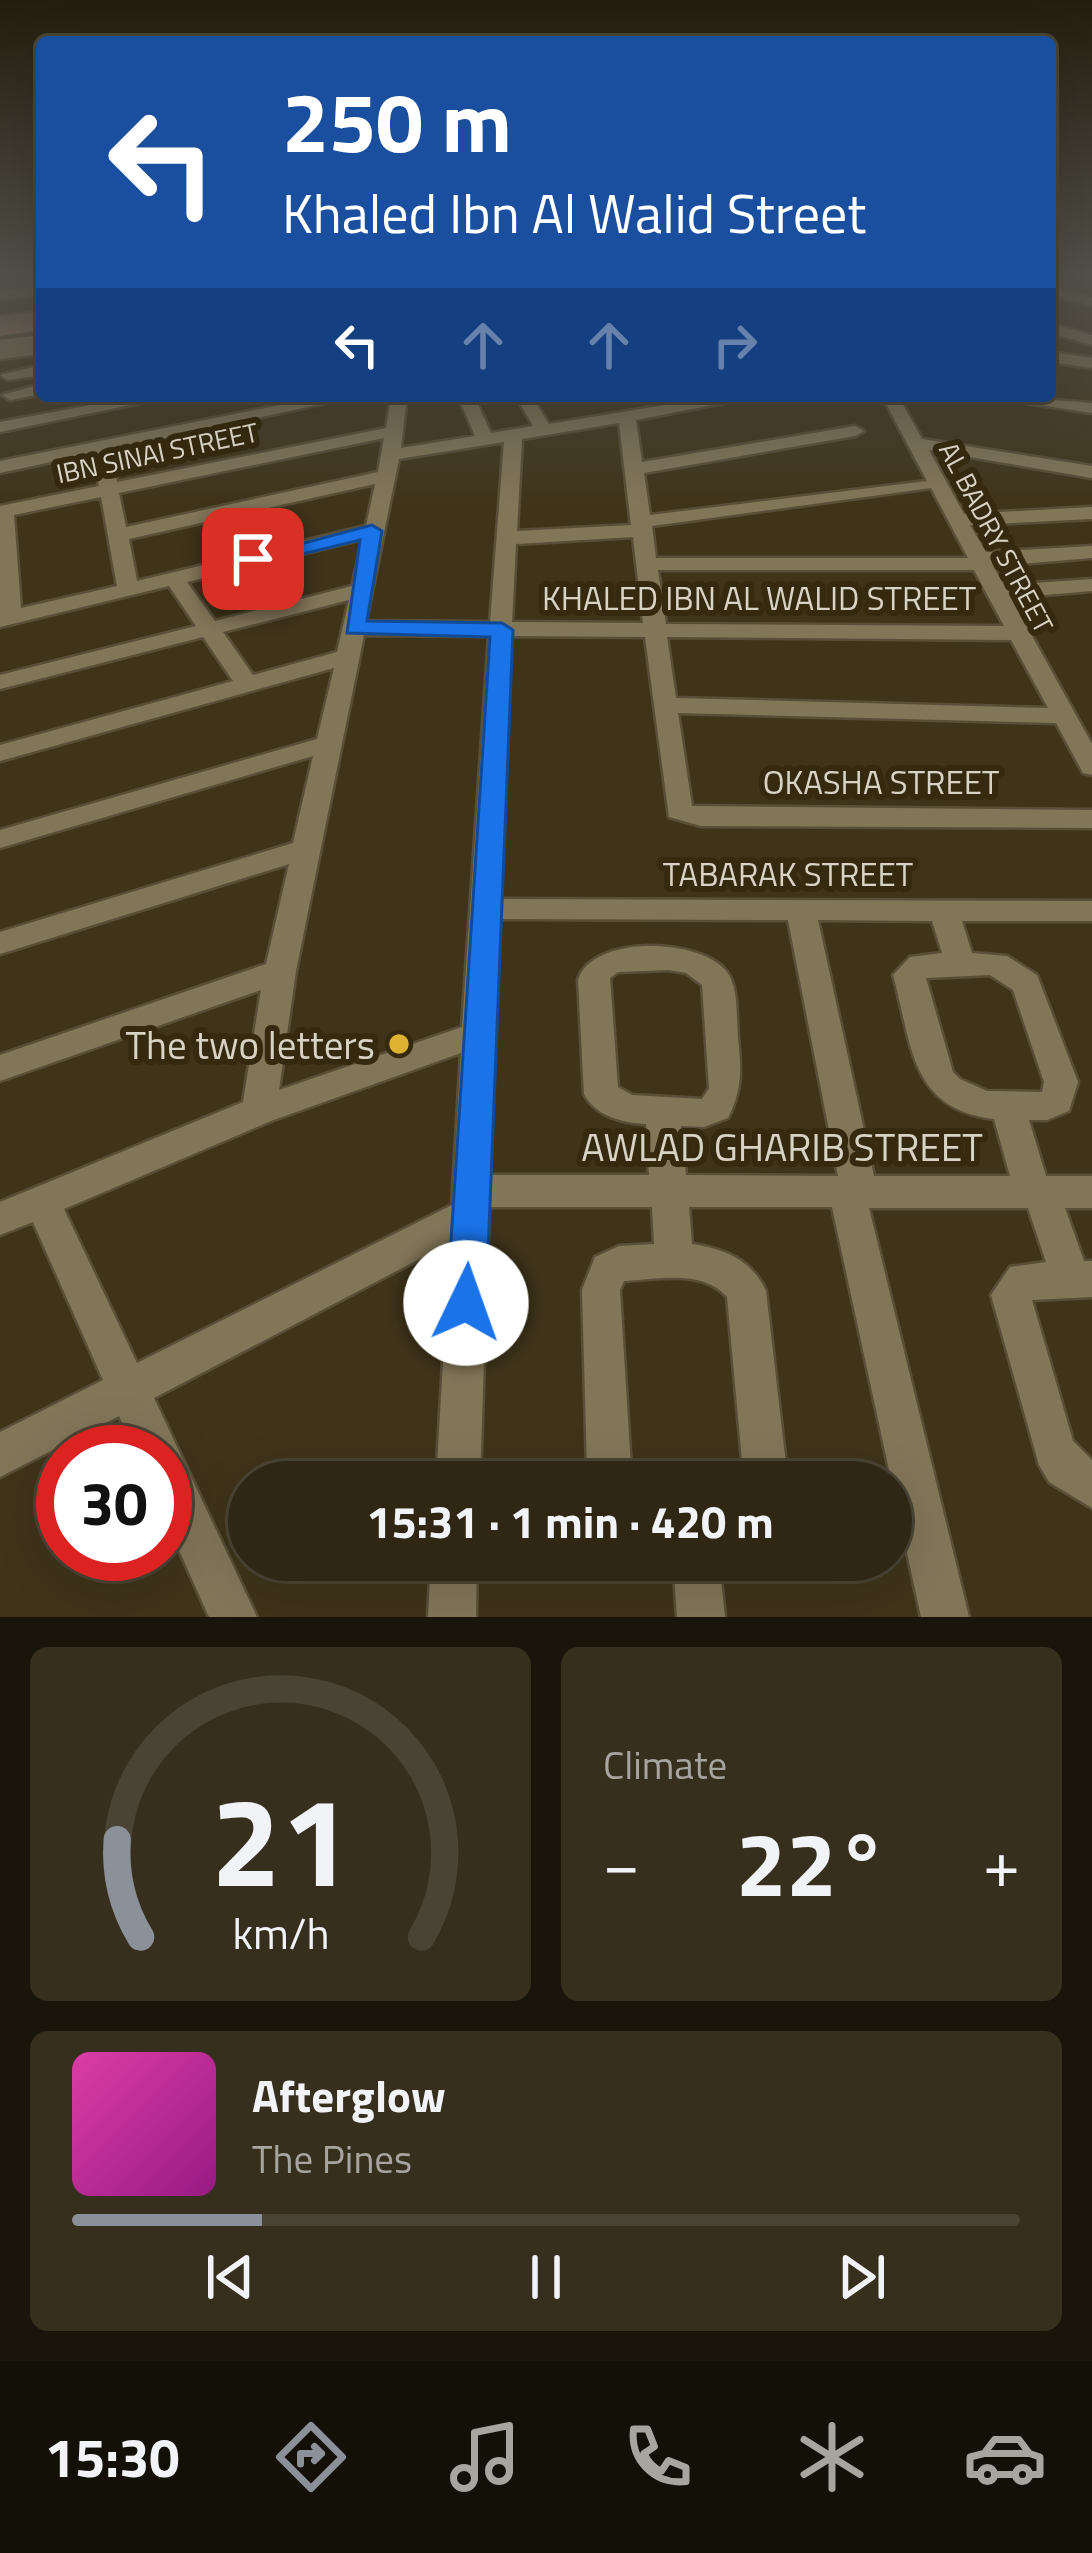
<!DOCTYPE html>
<html lang="en">
<head>
<meta charset="utf-8">
<style>
  :root { --surface:#2f2714; --page:#372f1d; --text:#f1f3f6; --muted:#a7a5a0; --line:#4a4434; --accent:#8c9099 }
  body { margin:0; font-family:"Titillium Web",sans-serif; background:var(--page); color:var(--text); height:100vh; display:flex; flex-direction:column; font-size:45px; white-space:nowrap }
  * { box-sizing:border-box; margin:0 }
  p { font-size:39px; color:var(--muted) }
  .icon { flex:none; width:66px; height:66px; fill:none; stroke:currentColor; stroke-width:2; stroke-linecap:round; stroke-linejoin:round }
  .map { position:relative; height:1617px; overflow:hidden }
  .side { display:flex; flex-direction:column; gap:30px; padding:30px; background:#1a150b; flex:1 }
  .side>* { flex:none }
  .guide { position:absolute; left:36px; top:36px; width:1020px; height:366px; border-radius:12px; box-shadow:0 12px 48px #0002,0 0 0 3px var(--line); background:#1a4fa0; color:#fff; overflow:hidden }
  .speed { position:absolute; left:36px; top:1425px; display:flex; gap:24px; font-size:60px; font-weight:700; text-align:center }
  .speed>* { display:grid; place-content:center; width:156px; height:156px; border-radius:50%; background:var(--surface); box-shadow:0 12px 48px #0002,0 0 0 3px var(--line); line-height:1 }
  .speed .limit { border:18px solid #d22; background:#fff; color:#111 }
  .pin { position:absolute; display:grid; place-items:center; width:102px; height:102px; color:#fff; margin:-51px; border-radius:24px; box-shadow:0 6px 18px #0006 }
  .me { position:absolute; width:132px; margin:-66px; rotate:3deg; stroke-linejoin:round; filter:drop-shadow(0 0 9px #0008) }
  .turn { display:flex; align-items:center; gap:42px; height:252px; padding:0 48px; font-size:54px }
  .turn .icon { width:156px; height:156px; stroke-width:2.5 }
  .turn b { display:block; font-size:84px; line-height:102px }
  .lanes { display:flex; align-items:center; height:114px; padding:0 48px; background:#0003; justify-content:center; gap:60px; direction:ltr }
  .lanes .off { opacity:.35 }
  .big { font-size:90px; font-weight:700; line-height:1.1 }
  .side .card { flex:1; display:flex; flex-direction:column; justify-content:center; gap:18px; min-width:0; padding:0 42px; border-radius:18px; background:var(--page) }
  .side .dial { align-items:center; gap:0 }
  .dial svg { height:312px; overflow:visible; fill:none; stroke:var(--line); stroke-width:7; stroke-linecap:round; text-anchor:middle }
  .dial text { fill:var(--text); stroke:none }
  .song { display:flex; align-items:center; gap:36px }
  .cover { width:144px; height:144px; border-radius:18px; background:linear-gradient(135deg,hsl(320 70% 55%),hsl(310 70% 35%)) }
  .played { height:12px; border-radius:6px; background:linear-gradient(90deg,var(--accent) 20%,var(--line) 20%) }
  .keys { display:flex; justify-content:space-around; direction:ltr }
  .heat { display:flex; justify-content:space-between; align-items:center; font-size:66px; direction:ltr }
  .side .tiles { flex:1; display:grid; gap:30px; grid-template-columns:1fr 1fr }
  .card:last-child { grid-column:span 2 }
  .trip { position:absolute; left:228px; top:1461px; width:684px; height:120px; border-radius:60px; background:var(--surface); box-shadow:0 12px 48px #0002,0 0 0 3px var(--line); font-weight:700; line-height:120px; text-align:center }
  .menu { display:flex; height:192px; justify-content:space-around; align-items:center; background:#131008; color:var(--muted) }
  .menu .icon { width:84px; height:84px }
  .menu .active { color:var(--accent) }
  .menu b { font-size:54px; color:var(--text) }
  .map>svg:first-child { display:block }
  .lines { fill:none; stroke-linecap:round; stroke-linejoin:round }
  .minor-casing { stroke:#584f38; stroke-width:5 }
  .tertiary-casing { stroke:#584f38; stroke-width:5 }
  .secondary-casing { stroke:#584f38; stroke-width:5 }
  .minor { fill:#827659; fill-rule:evenodd }
  .tertiary { fill:#827659; fill-rule:evenodd }
  .secondary { fill:#98745d; fill-rule:evenodd }
  .route { fill:#1a73e8; stroke:#114b97; stroke-width:3 }
  .poi-dot { fill:#deb133; stroke:#352a0f; stroke-width:4.5 }
  .labels { text-anchor:middle; dominant-baseline:central; stroke-width:12; stroke-linejoin:round; paint-order:stroke }
  .far-street-label { font-size:27px; fill:#d9d3c3; stroke:#352a0f }
  .street-label { font-size:33px; fill:#d9d3c3; stroke:#352a0f }
  .near-poi-label { font-size:39px; fill:#d9d3c3; stroke:#352a0f; text-anchor:end }
  .near-street-label { font-size:39px; fill:#d9d3c3; stroke:#352a0f }
</style>
</head>
<body>
<div class="map">
<svg width="1092" height="1617" viewBox="0 0 1092 1617">
  <rect width="100%" height="100%" fill="#3f341a"/>
  <g class="lines">
    <g class="minor-casing">
      <path id="minor" d="M 42,286 L 42,294 L 0,299 L 0,291 Z
        M 1050,287 L 1092,298 L 1092,306 L 1050,295 Z
        M 1050,323 L 1092,335 L 1092,345 L 1050,333 Z
        M 42,344 L 42,354 L 0,359 L 0,349 Z
        M 1050,352 L 1092,358 L 1092,368 L 1050,362 Z
        M 42,365 L 42,375 L 8,380 L 0,375 Z
        M 42,384 L 42,394 L 10,400 L 2,395 Z
        M 139,396 L 174,396 L 0,432 L 0,422 Z
        M 325,396 L 358,396 L 111,450 L 117,482 L 386,428 L 391,396 L 407,396 L 401,448 L 475,436 L 458,396 L 474,396 L 491,433 L 533,426 L 516,396 L 532,396 L 549,424 L 720,396 L 759,396 L 636,420 L 642,462 L 855,426 L 864,431 L 855,436 L 644,473 L 650,515 L 927,481 L 882,396 L 898,396 L 922,439 L 1092,466 L 1092,478 L 929,450 L 964,514 L 1092,507 L 1092,519 L 970,525 L 986,552 L 1092,546 L 1092,558 L 993,566 L 1004,585 L 1092,579 L 1092,591 L 1011,598 L 1092,744 L 1092,775 L 1083,773 L 1056,723 L 678,713 L 692,806 L 1092,810 L 1092,828 L 701,826 L 669,817 L 645,637 L 511,636 L 499,899 L 1092,901 L 1092,921 L 962,921 L 972,953 L 1007,956 L 1037,975 L 1078,1082 L 1069,1111 L 1047,1120 L 1029,1120 L 1046,1176 L 1092,1176 L 1092,1208 L 1065,1208 L 1084,1261 L 1092,1261 L 1092,1297 L 1032,1300 L 1073,1441 L 1092,1460 L 1092,1508 L 1049,1482 L 1039,1465 L 991,1295 L 1010,1267 L 1046,1262 L 1028,1208 L 869,1208 L 969,1617 L 921,1617 L 832,1207 L 689,1207 L 692,1244 C 725,1249 752,1260 766,1291 L 788,1482 L 744,1482 L 727,1297 C 703,1269 657,1279 624,1281 L 620,1290 L 631,1468 L 636,1482 L 592,1482 L 587,1468 L 582,1290 L 595,1257 L 619,1246 L 654,1244 L 652,1207 L 489,1207 L 480,1482 L 436,1482 L 450,1243 L 154,1398 L 257,1617 L 209,1617 L 165,1519 L 165,1452 L 135,1452 L 119,1416 L 0,1477 L 0,1432 L 103,1380 L 33,1222 L 0,1235 L 0,1202 L 243,1102 L 261,990 L 0,1081 L 0,1055 L 266,964 L 289,864 L 0,954 L 0,932 L 293,843 L 313,756 L 0,848 L 0,830 L 317,739 L 334,668 L 0,761 L 0,745 L 233,681 L 203,637 L 0,689 L 0,675 L 196,626 L 169,586 L 0,627 L 0,506 L 99,486 L 93,453 L 0,473 L 0,461 ZM 619,423 L 631,525 L 517,531 L 522,439 ZM 384,438 L 378,472 L 126,527 L 119,493 ZM 504,442 L 490,622 L 366,621 L 399,459 ZM 375,484 L 366,526 L 137,581 L 129,539 ZM 931,488 L 968,558 L 656,558 L 652,526 ZM 101,497 L 117,586 L 21,608 L 14,515 ZM 633,537 L 643,623 L 512,622 L 516,544 ZM 363,539 L 352,586 L 215,621 L 187,582 ZM 658,570 L 974,570 L 1004,626 L 666,624 ZM 349,600 L 337,652 L 253,675 L 223,632 ZM 364,635 L 489,636 L 462,1027 L 279,1090 L 296,971 ZM 667,637 L 1011,640 L 1048,708 L 676,698 ZM 498,919 L 788,920 L 838,1176 L 686,1175 L 681,1126 L 704,1127 L 728,1118 C 743,1088 741,1069 738,1037 C 736,1017 739,988 727,972 C 702,938 592,934 578,980 L 584,1094 C 595,1116 623,1123 646,1124 L 649,1175 L 490,1175 ZM 818,920 L 932,921 L 942,953 L 910,957 L 893,975 C 912,1043 909,1109 994,1119 L 1010,1176 L 874,1176 ZM 669,970 L 686,973 L 702,985 L 709,1088 L 702,1099 L 632,1095 L 618,1087 L 610,978 L 618,972 ZM 990,975 L 1013,990 L 1044,1082 L 1042,1092 L 987,1091 L 960,1079 L 953,1072 L 926,978 ZM 461,1053 L 452,1205 L 137,1363 L 64,1209 L 271,1121 Z
        M 1005,396 L 1092,403 L 1092,413 L 1013,401 Z
        M 431,1560 L 477,1560 L 476,1617 L 428,1617 Z
        M 673,1560 L 719,1560 L 725,1617 L 677,1617 Z"/>
    </g>
    <g class="tertiary-casing">
      <path id="tertiary" d="M 42,312 L 42,322 L 0,326 L 0,316 Z
        M 42,335 L 42,347 L 0,352 L 0,340 Z"/>
    </g>
    <g class="secondary-casing">
      <path id="secondary" d="M 42,320 L 42,330 L 0,336 L 0,324 Z"/>
    </g>
    <use href="#minor" class="minor"/>
    <use href="#tertiary" class="tertiary"/>
    <use href="#secondary" class="secondary"/>
  </g>
  <linearGradient id="sky" x2="0" y2="1"><stop stop-color="#231d0e"/><stop offset="0.55" stop-color="#525049"/><stop offset="1" stop-color="#525049" stop-opacity="0"/></linearGradient>
  <rect width="1092" height="505" fill="url(#sky)"/>
  <path class="route" d="M 372,525 L 382,531 L 367,621 L 502,623 L 513,630 L 486,1303 L 481,1316 L 466,1322 L 452,1316 L 447,1303 L 490,637 L 347,633 L 360,540 L 253,566 L 243,559 Z"/>
  <circle class="poi-dot" cx="399" cy="1044" r="12"/>
  <g class="labels">
    <g class="far-street-label">
      <text transform="translate(157 452) rotate(-12)">IBN SINAI STREET</text>
      <text transform="translate(997 537) rotate(62)">AL BADRY STREET</text>
    </g>
    <g class="street-label">
      <text x="759" y="598">KHALED IBN AL WALID STREET</text>
      <text x="881" y="782">OKASHA STREET</text>
      <text x="788" y="874">TABARAK STREET</text>
    </g>
    <g class="near-poi-label">
      <text x="375" y="1044">The two letters</text>
    </g>
    <g class="near-street-label">
      <text x="782" y="1146">AWLAD GHARIB STREET</text>
    </g>
  </g>
</svg>
<div class="speed"><div class="limit">30</div></div>
<div class="pin" style="left:253px;top:559px;background:#d93025"><svg class="icon" aria-label="arrive" viewBox="0 0 24 24"><path d="M6 21V4h12l-3 4 3 4H6"/></svg></div>
<svg class="me" style="left:466px;top:1303px" viewBox="-20 -20 40 40"><circle r="19" fill="#fff"/><path d="M0-13L10 11 0 6-10 11z" fill="#1a73e8"/></svg>
<div class="trip">15:31 · 1 min · 420 m</div>
<div class="guide">
<div class="turn"><svg class="icon" aria-label="left" viewBox="0 0 24 24"><path d="M17 20v-9H6M10 6l-5 5 5 5"/></svg><div><b>250 m</b>Khaled Ibn Al Walid Street</div></div>
<div class="lanes"><svg class="icon" aria-label="left" viewBox="0 0 24 24"><path d="M17 20v-9H6M10 6l-5 5 5 5"/></svg><svg class="icon off" aria-label="ahead" viewBox="0 0 24 24"><path d="M12 20V5M6 11l6-6 6 6"/></svg><svg class="icon off" aria-label="ahead" viewBox="0 0 24 24"><path d="M12 20V5M6 11l6-6 6 6"/></svg><svg class="icon off" aria-label="right" viewBox="0 0 24 24"><path d="M7 20v-9h11M14 6l5 5-5 5"/></svg></div>
</div>
</div>
<section class="side">
<div class="tiles">
<div class="card dial"><svg viewBox="0 0 100 80">
<path d="M14 69A42 42 0 1 1 86 69"/>
<path d="M14 69A42 42 0 0 1 8 44" stroke="#8c9099"/>
<text x="50" y="56" font-size="32" font-weight="700">21</text>
<text x="50" y="72" font-size="11">km/h</text>
</svg></div>
<div class="card"><p>Climate</p>
<div class="heat"><a>−</a><b class="big">22°</b><a>+</a></div>
</div>
<div class="card">
<div class="song"><i class="cover"></i><div><b>Afterglow</b><p>The Pines</p></div></div>
<div class="played"></div>
<div class="keys"><svg class="icon" aria-label="previous" viewBox="0 0 24 24"><path d="M18 5L8 12l10 7zM5 5v14"/></svg><svg class="icon" aria-label="pause" viewBox="0 0 24 24"><path d="M8 5v14M16 5v14"/></svg><svg class="icon" aria-label="next" viewBox="0 0 24 24"><path d="M6 5l10 7-10 7zM19 5v14"/></svg></div>
</div>
</div>
</section>
<nav class="menu">
<b>15:30</b>
<svg class="icon active" aria-label="directions" viewBox="0 0 24 24"><path d="M12 3l9 9-9 9-9-9zM9 14v-3h6M13 9l2 2-2 2"/></svg>
<svg class="icon" aria-label="music" viewBox="0 0 24 24"><path d="M9 18V5l10-2v13"/><circle cx="6" cy="18" r="3"/><circle cx="16" cy="16" r="3"/></svg>
<svg class="icon" aria-label="phone" viewBox="0 0 24 24"><path d="M5 4h4l2 5-3 2q2 4 5 5l2-3 5 2v4C11 20 4 13 5 4z"/></svg>
<svg class="icon" aria-label="climate" viewBox="0 0 24 24"><path d="M12 3v18M4 7l16 10M4 17L20 7"/></svg>
<svg class="icon" aria-label="car" viewBox="0 0 24 24"><path d="M5 17H2v-5l4-1 3-4h7l3 4 3 1v5h-3M9 17h6M6 11h13"/><circle cx="7" cy="17" r="2"/><circle cx="17" cy="17" r="2"/></svg>
</nav>
</body>
</html>
